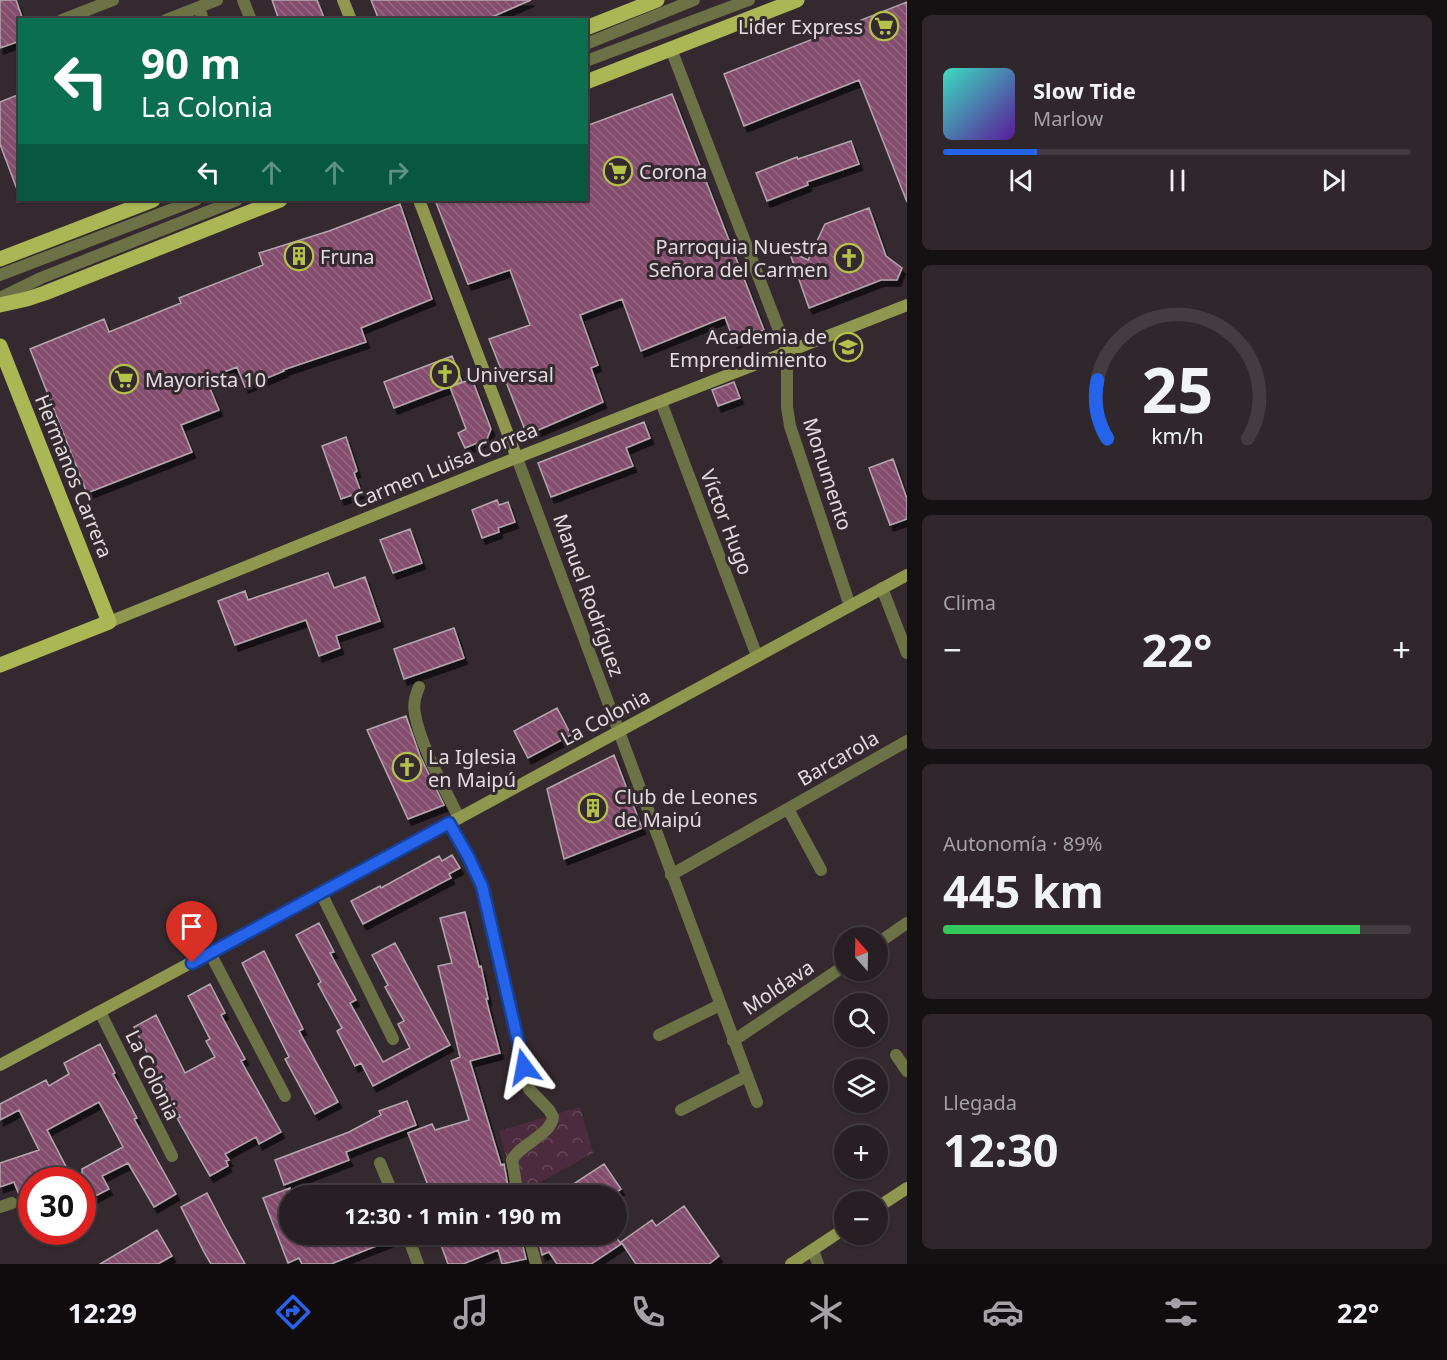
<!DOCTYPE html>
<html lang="es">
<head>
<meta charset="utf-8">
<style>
  :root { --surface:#271f23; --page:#2f272b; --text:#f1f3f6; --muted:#a4a2a6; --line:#433d41; --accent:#2563eb }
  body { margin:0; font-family:"Noto Sans",sans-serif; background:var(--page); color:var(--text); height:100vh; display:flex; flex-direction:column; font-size:22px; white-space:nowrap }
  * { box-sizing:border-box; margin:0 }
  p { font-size:20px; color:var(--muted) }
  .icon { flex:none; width:33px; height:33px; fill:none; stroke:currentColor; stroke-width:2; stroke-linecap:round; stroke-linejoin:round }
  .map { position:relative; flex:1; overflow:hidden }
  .side { display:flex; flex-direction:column; gap:15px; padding:15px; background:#151113; width:540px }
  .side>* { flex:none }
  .banner { position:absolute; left:18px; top:18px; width:570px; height:183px; border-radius:0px; box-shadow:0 2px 4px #0004,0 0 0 2px var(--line); background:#0b6e4f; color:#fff; overflow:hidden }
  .needle { width:39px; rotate:340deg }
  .controls { position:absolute; left:834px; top:927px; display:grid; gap:12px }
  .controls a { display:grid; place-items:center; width:54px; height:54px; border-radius:50%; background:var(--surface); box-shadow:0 2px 4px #0004,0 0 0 2px var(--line); font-size:30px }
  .speed { position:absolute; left:18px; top:1167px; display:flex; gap:12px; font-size:30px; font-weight:700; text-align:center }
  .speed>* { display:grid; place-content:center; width:78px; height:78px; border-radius:50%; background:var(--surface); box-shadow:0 2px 4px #0004,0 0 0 2px var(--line); line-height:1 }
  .speed .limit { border:9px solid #d22; background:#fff; color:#111 }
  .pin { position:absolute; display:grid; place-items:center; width:51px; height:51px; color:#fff; margin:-62px -26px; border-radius:50% 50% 50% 0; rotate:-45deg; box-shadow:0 0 6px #0007 }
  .pin .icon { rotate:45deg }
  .me { position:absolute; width:66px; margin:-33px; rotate:347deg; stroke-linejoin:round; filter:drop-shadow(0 0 4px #0008) }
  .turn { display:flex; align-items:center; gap:21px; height:126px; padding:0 24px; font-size:27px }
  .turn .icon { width:78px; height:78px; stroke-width:2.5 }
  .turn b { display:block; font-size:42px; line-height:51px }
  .lanes { display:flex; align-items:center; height:57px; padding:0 24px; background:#0003; justify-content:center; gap:30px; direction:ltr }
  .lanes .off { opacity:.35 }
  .big { font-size:45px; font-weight:700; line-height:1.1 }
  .side .card { flex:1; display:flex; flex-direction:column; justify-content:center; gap:9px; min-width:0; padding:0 21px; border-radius:9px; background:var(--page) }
  .side .dial { align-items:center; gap:0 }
  .dial svg { height:156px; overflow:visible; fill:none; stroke:var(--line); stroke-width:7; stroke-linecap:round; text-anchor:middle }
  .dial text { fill:var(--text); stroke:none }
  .song { display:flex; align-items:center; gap:18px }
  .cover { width:72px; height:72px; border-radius:9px; background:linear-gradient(135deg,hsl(170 70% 55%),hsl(270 70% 35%)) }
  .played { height:6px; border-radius:3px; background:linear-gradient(90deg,var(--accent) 20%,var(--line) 20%) }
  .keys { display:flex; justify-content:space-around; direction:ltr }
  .heat { display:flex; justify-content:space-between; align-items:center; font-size:33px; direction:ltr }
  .charge { height:9px; border-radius:4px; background:linear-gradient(90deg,#34c759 89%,var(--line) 0) }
  .trip { position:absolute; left:279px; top:1185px; width:348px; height:60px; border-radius:30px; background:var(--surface); box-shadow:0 2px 4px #0004,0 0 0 2px var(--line); font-weight:700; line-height:60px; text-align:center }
  .tab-bar { display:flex; height:96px; justify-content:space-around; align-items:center; background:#100c0e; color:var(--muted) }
  .tab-bar .icon { width:42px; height:42px }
  .tab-bar .selected { color:var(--accent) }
  .tab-bar b { font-size:27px; color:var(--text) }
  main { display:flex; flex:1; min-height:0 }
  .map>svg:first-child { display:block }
  .park { fill:url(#park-crowns) }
  .building { fill:url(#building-back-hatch); stroke:#b5a6ae; stroke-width:1.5; filter:url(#shadow) }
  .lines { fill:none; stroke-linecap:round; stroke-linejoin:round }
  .lane { stroke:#6c7245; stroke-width:12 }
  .street { stroke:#6c7245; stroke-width:12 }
  .secondary { stroke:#8f984e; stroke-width:12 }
  .primary { stroke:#abb654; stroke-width:15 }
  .route-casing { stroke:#184099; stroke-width:15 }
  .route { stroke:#2563eb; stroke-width:10 }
  .labels { text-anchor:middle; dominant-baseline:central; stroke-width:6; stroke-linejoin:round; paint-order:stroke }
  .poi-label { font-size:20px; fill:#e3dcdf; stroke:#34292f; text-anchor:start }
  .street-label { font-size:20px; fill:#e3dcdf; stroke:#34292f }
</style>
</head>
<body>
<main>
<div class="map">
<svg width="907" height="1264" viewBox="0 0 907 1264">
  <defs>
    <pattern id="park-crowns" width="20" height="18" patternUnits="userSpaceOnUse" patternTransform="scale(1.5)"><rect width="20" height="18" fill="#4c2b3e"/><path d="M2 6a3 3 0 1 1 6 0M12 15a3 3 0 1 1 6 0" fill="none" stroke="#664959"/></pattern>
    <pattern id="building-back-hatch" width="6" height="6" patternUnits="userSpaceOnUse" patternTransform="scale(1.5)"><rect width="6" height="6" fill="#844d6d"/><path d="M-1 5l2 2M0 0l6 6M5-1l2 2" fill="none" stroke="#956681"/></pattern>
    <filter id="shadow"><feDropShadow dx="3.5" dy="6" stdDeviation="0" flood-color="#0009"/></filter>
  </defs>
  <rect width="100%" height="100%" fill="#34292f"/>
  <path class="park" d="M 580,1107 L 593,1153 L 517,1195 L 499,1131 Z"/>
  <path class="building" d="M 0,0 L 16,0 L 23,20 L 20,20 L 20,41 L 0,48 Z
    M 272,0 L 317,0 L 325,20 L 279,20 Z
    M 371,0 L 531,0 L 485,20 L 379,20 Z
    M 907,2 L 907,202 L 859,80 L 744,126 L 724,74 Z
    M 20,94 L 20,191 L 18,192 L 0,144 L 0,102 Z
    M 672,94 L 764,330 L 734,342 L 725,317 L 641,351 L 622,299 L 580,315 L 598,365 L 591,368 L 603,402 L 527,435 L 489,339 L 530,325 L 510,270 L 468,284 L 435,200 L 586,200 L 586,126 Z
    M 851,141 L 859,164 L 807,182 L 808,185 L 767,201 L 756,173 L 797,157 L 798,159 Z
    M 400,204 L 432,299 L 361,328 L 366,342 L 283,370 L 284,371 L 245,387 L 237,367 L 206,379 L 219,410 L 181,425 L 192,452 L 87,493 L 30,349 L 104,319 L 109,332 L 181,303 L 179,298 L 263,265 L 259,253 L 329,231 Z
    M 869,208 L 886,256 L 902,268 L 897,280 L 881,280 L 809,308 L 789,251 L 808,260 L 825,224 Z
    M 452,356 L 462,382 L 394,408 L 384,382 Z
    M 472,379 L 491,429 L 487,439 L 465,448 L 458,433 L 466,429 L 450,387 Z
    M 734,382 L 740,398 L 718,406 L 712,390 Z
    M 644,422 L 650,438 L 626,448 L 633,466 L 551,497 L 538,463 Z
    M 346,437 L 357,471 L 354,473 L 361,492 L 341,499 L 322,446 Z
    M 893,459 L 907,499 L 907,519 L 890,525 L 869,468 Z
    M 497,500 L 499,505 L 508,502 L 515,522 L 498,528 L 499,532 L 482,538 L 472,510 Z
    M 410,529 L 422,563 L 393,573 L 380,540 Z
    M 328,573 L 334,588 L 365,577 L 380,621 L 336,636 L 340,648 L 319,656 L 306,620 L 235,645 L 218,601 L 245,591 L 248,600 Z
    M 454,628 L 464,658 L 404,679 L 394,649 Z
    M 557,708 L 571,735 L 528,758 L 514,731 Z
    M 406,716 L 420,756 L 444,805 L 408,819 L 367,730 Z
    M 614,755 L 642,828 L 564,859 L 547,789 Z
    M 452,855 L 460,868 L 449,874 L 451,878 L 363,924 L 351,901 L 380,886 L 381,888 L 439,856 L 442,861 Z
    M 465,912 L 479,967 L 481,966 L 488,999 L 486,999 L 500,1053 L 470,1061 L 501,1165 L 504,1164 L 508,1186 L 474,1196 L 432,1196 L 408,1133 L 432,1124 L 435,1130 L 469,1120 L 451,1061 L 460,1057 L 438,966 L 452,963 L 440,918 Z
    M 319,923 L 334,952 L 330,953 L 356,1000 L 350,1003 L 383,1062 L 410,1048 L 398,1024 L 404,1021 L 385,987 L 388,985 L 372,955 L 395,943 L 450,1045 L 373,1086 L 361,1063 L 355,1066 L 337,1031 L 342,1028 L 318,984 L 321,982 L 296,935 Z
    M 264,951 L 303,1029 L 299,1031 L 338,1102 L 315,1114 L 285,1059 L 289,1057 L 242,963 Z
    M 210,984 L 225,1013 L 221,1015 L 245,1059 L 241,1061 L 281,1132 L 259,1144 L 256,1137 L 225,1154 L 229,1160 L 226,1161 L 228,1166 L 210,1176 L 177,1118 L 180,1117 L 134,1027 L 156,1015 L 185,1073 L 215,1057 L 206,1041 L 210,1039 L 188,996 Z
    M 100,1044 L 115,1073 L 113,1074 L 137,1118 L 134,1119 L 176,1194 L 154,1207 L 128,1163 L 102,1176 L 109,1189 L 82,1203 L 82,1169 L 123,1147 L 99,1102 L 47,1130 L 73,1180 L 57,1180 L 52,1170 L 32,1180 L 31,1225 L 14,1182 L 0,1187 L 0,1163 L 39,1150 L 19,1110 L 0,1120 L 0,1104 L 46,1080 L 49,1086 L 69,1074 L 64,1063 Z
    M 407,1101 L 416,1125 L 346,1152 L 349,1160 L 284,1185 L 275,1160 L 349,1132 L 381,1115 L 379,1111 Z
    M 604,1164 L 621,1189 L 611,1196 L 555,1196 Z
    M 290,1188 L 290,1234 L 306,1234 L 310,1245 L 336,1234 L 399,1234 L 399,1237 L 331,1264 L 302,1264 L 299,1258 L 288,1263 L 263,1198 Z
    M 207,1193 L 223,1224 L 245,1264 L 211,1264 L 204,1252 L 181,1207 Z
    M 684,1206 L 719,1256 L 709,1264 L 636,1264 L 621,1242 L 652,1220 L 656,1226 Z
    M 157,1230 L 172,1256 L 158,1264 L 100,1264 Z
    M 437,1234 L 520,1234 L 526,1259 L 502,1264 L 498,1250 L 463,1264 L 448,1264 Z
    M 537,1234 L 547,1234 L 548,1245 L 566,1234 L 614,1234 L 621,1244 L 591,1264 L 557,1264 L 549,1252 L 542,1255 Z"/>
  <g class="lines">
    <path class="lane" d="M 243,0 L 251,20
      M 199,7 L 203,20
      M 62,20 L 113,0
      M 166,20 L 217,0
      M 586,44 L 694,0
      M 586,61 L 749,0
      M 0,275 L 196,200
      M 0,298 L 41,278 L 237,200
      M 380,1163 L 392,1192
      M 407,1234 L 418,1264"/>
    <path class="street" d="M 671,49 L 787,351 L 787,407 L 790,426 L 850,606
      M 661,402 L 757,656
      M 517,458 L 757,1102
      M 882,588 L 907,653
      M 419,687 C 415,696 413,705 415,714 C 420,745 445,789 459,818
      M 788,809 L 821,870
      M 449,823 L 468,856 L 481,886 L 529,1089 L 549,1110 L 553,1117 C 551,1135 520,1144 512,1160 L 518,1196
      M 671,875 L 907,741
      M 321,893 L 393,1039
      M 878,943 L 907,923
      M 210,953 L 285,1096
      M 100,1012 L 172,1156
      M 659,1035 L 720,1005
      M 733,1041 L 844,966
      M 896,1055 L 907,1071
      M 681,1110 L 747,1076
      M 0,1207 L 12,1203
      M 528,1234 L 536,1264
      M 813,1250 L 818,1264"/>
    <path class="secondary" d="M 343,0 L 351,20
      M 419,200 L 517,458
      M 109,622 L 493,467 L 907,305
      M 0,1065 L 321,893 L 907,575
      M 878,1207 L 907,1188
      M 791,1264 L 844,1229"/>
    <path class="primary" d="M 586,28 L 657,0
      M 586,82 L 797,0
      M 0,259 L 153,200
      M 0,305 L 27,299 L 45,293 L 280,200
      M 0,346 L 109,622 L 0,665"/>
  </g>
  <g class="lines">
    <g class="route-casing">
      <path id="route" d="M 192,963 L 449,823 L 468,856 L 482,886 L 524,1067"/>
    </g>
    <use href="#route" class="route"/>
  </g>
  <defs>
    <g id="supermarket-ring" transform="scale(1.5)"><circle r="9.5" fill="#34292f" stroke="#b5c249" stroke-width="1.5"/><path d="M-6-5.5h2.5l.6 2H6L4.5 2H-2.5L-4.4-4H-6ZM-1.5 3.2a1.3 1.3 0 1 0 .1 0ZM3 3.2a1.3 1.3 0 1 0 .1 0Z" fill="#b5c249"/></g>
    <g id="building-ring" transform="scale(1.5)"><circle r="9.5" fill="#34292f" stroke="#b5c249" stroke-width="1.5"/><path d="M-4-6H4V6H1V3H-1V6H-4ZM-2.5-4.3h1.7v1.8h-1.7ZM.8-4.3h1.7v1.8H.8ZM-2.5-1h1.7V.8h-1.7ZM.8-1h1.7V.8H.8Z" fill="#b5c249"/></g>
    <g id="church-ring" transform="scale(1.5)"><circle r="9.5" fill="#34292f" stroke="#b5c249" stroke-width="1.5"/><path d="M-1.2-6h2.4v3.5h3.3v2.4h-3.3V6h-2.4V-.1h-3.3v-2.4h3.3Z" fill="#b5c249"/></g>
    <g id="school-ring" transform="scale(1.5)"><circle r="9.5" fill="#34292f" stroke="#b5c249" stroke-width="1.5"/><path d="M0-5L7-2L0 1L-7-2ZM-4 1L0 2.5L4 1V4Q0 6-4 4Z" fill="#b5c249"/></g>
  </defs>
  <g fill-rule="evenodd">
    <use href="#supermarket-ring" x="884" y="26"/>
    <use href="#supermarket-ring" x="618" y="171"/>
    <use href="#building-ring" x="299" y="256"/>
    <use href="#church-ring" x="849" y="258"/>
    <use href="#school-ring" x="848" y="347"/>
    <use href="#church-ring" x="445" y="374"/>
    <use href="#supermarket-ring" x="124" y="379"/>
    <use href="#church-ring" x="407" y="767"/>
    <use href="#building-ring" x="593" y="808"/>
  </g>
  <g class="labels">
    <g class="poi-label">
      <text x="863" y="26" text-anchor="end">Lider Express</text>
      <text x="639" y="171">Corona</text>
      <text x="828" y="246" text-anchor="end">Parroquia Nuestra<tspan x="828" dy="23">Señora del Carmen</tspan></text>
      <text x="320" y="256">Fruna</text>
      <text x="827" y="336" text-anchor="end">Academia de<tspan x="827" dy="23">Emprendimiento</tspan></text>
      <text x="466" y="374">Universal</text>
      <text x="145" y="379">Mayorista 10</text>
      <text x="428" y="756">La Iglesia<tspan x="428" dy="23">en Maipú</tspan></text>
      <text x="614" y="796">Club de Leones<tspan x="614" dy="23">de Maipú</tspan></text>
    </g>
    <g class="street-label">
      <text transform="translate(445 465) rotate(-22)">Carmen Luisa Correa</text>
      <text transform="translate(828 474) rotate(72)">Monumento</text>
      <text transform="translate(74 476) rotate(68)">Hermanos Carrera</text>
      <text transform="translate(727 522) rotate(69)">Víctor Hugo</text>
      <text transform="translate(589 595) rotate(70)">Manuel Rodríguez</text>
      <text transform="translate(605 717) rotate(-28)">La Colonia</text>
      <text transform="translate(838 758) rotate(-30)">Barcarola</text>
      <text transform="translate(778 987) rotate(-34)">Moldava</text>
      <text transform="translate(153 1075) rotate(64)">La Colonia</text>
    </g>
  </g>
</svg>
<div class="controls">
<a><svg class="needle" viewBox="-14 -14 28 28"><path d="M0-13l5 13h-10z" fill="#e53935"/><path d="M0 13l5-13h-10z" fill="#a4a2a6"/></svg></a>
<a><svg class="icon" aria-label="search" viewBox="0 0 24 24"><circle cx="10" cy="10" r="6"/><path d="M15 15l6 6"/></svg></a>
<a><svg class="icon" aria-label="layers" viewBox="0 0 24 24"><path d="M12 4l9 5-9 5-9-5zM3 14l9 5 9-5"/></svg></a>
<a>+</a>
<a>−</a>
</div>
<div class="speed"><div class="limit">30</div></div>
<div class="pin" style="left:192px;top:963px;background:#d93025"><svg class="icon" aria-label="arrive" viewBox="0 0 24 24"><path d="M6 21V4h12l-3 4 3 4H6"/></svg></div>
<svg class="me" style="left:524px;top:1067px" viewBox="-20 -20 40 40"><path d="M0-17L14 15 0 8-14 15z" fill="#2563eb" stroke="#fff" stroke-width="4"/></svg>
<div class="trip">12:30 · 1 min · 190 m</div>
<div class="banner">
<div class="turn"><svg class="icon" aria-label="left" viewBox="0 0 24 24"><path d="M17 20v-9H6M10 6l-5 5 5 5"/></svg><div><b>90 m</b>La Colonia</div></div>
<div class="lanes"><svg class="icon" aria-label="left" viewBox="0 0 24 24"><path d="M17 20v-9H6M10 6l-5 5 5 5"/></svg><svg class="icon off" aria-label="ahead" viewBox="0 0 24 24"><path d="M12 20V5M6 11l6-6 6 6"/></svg><svg class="icon off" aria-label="ahead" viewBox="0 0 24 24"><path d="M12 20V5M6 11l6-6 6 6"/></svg><svg class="icon off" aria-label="right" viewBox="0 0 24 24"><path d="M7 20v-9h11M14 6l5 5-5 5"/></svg></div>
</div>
</div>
<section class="side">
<div class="card">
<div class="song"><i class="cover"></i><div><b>Slow Tide</b><p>Marlow</p></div></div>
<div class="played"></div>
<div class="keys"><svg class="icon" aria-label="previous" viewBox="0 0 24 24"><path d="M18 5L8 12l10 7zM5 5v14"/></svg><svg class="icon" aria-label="pause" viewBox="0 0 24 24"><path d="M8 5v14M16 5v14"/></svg><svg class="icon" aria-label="next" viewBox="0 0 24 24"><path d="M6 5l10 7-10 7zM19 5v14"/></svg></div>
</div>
<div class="card dial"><svg viewBox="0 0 100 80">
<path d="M14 69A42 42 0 1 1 86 69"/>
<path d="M14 69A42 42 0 0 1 9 39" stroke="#2563eb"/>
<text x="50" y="56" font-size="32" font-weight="700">25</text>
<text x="50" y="72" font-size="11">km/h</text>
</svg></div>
<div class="card"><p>Clima</p>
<div class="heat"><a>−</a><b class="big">22°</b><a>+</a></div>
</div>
<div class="card"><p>Autonomía · 89%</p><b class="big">445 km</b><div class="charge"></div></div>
<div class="card"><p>Llegada</p><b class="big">12:30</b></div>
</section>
</main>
<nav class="tab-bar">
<b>12:29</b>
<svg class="icon selected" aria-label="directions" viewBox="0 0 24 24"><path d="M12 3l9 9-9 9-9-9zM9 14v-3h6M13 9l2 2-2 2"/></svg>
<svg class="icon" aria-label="music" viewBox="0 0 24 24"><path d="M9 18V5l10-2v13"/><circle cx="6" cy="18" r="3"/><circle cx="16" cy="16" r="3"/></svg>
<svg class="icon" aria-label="phone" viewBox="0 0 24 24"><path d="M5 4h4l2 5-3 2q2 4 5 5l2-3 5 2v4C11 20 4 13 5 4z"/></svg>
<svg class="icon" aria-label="climate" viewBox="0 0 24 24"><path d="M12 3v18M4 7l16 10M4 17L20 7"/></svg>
<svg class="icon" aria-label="car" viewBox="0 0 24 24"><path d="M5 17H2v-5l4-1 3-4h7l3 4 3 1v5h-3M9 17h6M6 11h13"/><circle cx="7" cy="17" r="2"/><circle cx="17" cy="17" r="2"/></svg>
<svg class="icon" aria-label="filters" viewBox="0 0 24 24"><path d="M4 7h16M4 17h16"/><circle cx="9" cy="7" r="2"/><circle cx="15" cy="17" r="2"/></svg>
<b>22°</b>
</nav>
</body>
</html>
